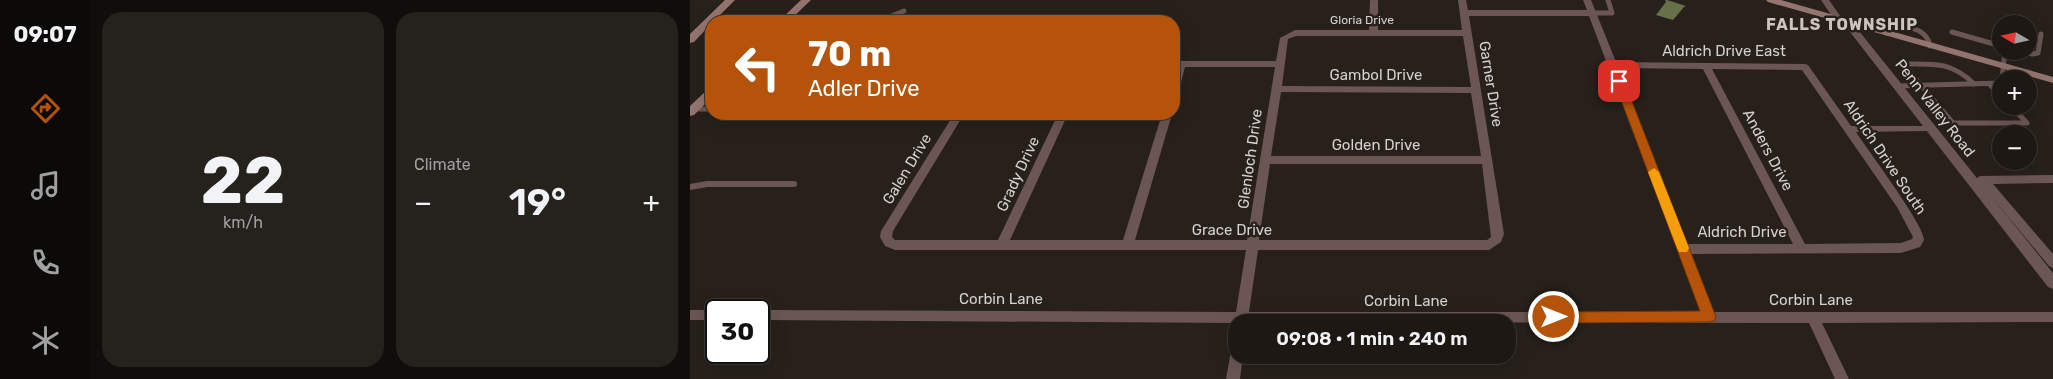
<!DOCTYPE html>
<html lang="en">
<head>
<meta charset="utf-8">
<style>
  :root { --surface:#1d1814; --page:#25211d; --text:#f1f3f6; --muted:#a0a0a0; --line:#3b3734; --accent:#b45309 }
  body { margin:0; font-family:Rubik,sans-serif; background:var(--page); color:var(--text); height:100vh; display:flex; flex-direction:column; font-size:19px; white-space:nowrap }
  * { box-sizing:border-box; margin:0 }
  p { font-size:16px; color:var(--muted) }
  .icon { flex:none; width:28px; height:28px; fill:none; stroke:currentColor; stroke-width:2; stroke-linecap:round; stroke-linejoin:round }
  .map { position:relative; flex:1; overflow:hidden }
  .side { display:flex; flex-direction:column; gap:12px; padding:12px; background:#100d0b; width:600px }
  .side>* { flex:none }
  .banner { position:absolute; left:15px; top:15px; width:475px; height:105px; border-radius:20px; box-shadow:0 5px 20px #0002,0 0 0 1px var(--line); background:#b45309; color:#fff; overflow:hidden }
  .needle { width:32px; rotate:279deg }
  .tools { position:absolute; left:1302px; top:15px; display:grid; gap:10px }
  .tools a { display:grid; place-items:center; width:45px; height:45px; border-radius:50%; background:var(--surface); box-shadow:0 5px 20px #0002,0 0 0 1px var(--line); font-size:25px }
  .speed { position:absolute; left:15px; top:299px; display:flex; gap:10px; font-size:25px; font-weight:700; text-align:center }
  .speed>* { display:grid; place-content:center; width:65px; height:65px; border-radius:50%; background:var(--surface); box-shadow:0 5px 20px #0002,0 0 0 1px var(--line); line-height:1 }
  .speed .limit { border:2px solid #111; border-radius:8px; background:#fff; color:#111 }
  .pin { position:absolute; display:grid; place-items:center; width:42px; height:42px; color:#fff; margin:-21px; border-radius:10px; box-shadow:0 2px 8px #0006 }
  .me { position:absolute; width:55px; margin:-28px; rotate:90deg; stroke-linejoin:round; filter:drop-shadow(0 0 4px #0008) }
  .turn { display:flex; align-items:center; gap:18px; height:105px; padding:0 20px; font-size:22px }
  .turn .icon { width:65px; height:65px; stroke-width:2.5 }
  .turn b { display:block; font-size:35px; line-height:42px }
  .big { font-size:38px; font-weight:600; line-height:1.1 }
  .side .tile { flex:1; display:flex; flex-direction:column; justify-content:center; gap:8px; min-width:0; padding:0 18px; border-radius:20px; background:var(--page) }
  .side .dial { align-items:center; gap:0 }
  .dial b { font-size:65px; line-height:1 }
  .heat { display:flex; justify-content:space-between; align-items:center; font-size:28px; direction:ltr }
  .side .tiles { flex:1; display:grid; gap:12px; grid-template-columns:repeat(2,1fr) }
  .trip { position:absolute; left:538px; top:314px; width:288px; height:50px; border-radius:20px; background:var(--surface); box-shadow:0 5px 20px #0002,0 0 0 1px var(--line); font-weight:600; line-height:50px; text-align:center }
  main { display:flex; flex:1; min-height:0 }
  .tab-bar { display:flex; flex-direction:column; width:90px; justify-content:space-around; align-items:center; background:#0c0a08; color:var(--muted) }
  .tab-bar .icon { width:35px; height:35px }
  .tab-bar .on { color:var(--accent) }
  .tab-bar b { font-size:22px; color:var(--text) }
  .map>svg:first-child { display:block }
  .water { fill:#667148 }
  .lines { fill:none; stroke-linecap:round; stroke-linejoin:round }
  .service-far1 { stroke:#6b5653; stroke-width:5 }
  .service { stroke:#6b5653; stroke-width:6 }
  .minor { fill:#6b5653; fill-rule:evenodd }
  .tertiary { fill:#6b5653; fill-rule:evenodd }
  .secondary { fill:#94746e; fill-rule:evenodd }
  .route { fill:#b45309; stroke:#753606 }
  .slow { fill:#f59e0b }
  .labels { text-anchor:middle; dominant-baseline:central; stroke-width:5; stroke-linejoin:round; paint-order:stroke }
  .far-street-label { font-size:12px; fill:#d5d0cd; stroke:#27201b }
  .street-label { font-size:15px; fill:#d5d0cd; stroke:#27201b }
  .far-district-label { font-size:16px; font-weight:bold; letter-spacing:1px; fill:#cdc4bd; stroke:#27201b }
</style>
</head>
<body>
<main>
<nav class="tab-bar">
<b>09:07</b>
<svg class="icon on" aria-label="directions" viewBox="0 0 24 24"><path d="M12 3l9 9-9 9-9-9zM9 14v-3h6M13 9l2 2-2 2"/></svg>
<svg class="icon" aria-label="music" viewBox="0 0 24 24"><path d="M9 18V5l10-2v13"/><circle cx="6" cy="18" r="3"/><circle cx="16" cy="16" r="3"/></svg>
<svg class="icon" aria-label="phone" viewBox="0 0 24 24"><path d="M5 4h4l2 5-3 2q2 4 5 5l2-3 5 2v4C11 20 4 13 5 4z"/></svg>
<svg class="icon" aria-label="climate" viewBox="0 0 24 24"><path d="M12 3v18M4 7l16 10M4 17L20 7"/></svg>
</nav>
<section class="side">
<div class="tiles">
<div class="tile dial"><b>22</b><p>km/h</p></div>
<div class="tile"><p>Climate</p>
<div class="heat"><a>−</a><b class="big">19°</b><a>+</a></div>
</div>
</div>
</section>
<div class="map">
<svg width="1363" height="379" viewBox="0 0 1363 379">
  <rect width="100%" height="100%" fill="#27201b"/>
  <path class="water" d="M 975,0 L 977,0 L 996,6 L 994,7 L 983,20 L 966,15 L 976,2 Z"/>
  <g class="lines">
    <path class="service-far1" d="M 902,13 L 922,13 L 918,0
      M 189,21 L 214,11
      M 1262,32 L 1311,46
      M 1196,33 L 1206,23 C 1220,28 1237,29 1240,46
      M 1331,51 L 1342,54 L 1348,53 L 1351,34
      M 1312,79 L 1315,51
      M 1284,84 C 1261,61 1243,64 1213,64 L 1263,123 L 1337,123 L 1321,106
      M 1299,84 L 1311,96
      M 1206,86 L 1311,83 L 1311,81
      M 4,109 L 21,109
      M 78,114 L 100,118 L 121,114"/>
    <path class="service" d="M 0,187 L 17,184 L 104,184"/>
    <path class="minor" d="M 680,0 L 688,0 L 688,30 L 772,30 L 768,0 L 776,0 L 778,10 L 897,10 L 893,0 L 901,0 L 926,62 L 1115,64 L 1118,65 L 1161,126 L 1243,126 L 1244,128 L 1239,131 L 1166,132 C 1177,149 1235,226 1234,240 L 1230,247 L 1211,253 L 1001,254 L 1024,312 L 1363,312 L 1363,322 L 1132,323 L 1159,379 L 1145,379 L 1119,323 L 546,322 L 546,326 L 545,323 L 69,320 L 69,310 L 546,312 L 556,250 L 205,250 L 195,246 L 190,237 L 191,231 L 264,114 L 274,114 L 203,231 L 202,237 L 205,240 L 308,240 L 368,114 L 378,114 L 320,240 L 433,240 L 472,114 L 482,114 L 445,240 L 557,240 L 585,67 L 495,67 L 489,90 L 484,93 L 486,67 L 484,67 L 484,61 L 586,61 L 590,38 L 605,30 L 679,30 ZM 779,16 L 899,16 L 1011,312 L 559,312 L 568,250 L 799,250 L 811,242 L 814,234 ZM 606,36 L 773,36 L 781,87 L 592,86 L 598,39 ZM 928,68 L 1013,69 L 1103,244 L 997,244 ZM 1022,69 L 1112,70 L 1207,207 L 1223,237 L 1222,239 L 1211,243 L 1115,244 ZM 591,92 L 781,93 L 791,156 L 581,156 ZM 580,164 L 792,164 L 801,237 L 797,240 L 569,240 Z
      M 1131,0 L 1139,0 L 1153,20 L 1152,22 L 1146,22 Z
      M 1363,175 L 1363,183 L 1303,184 L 1363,254 L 1363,268 L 1359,266 L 1291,184 L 1286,183 L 1284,180 L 1290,176 Z
      M 0,310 L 27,310 L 26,320 L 0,320 Z
      M 546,349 L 546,355 L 553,355 L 550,379 L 536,379 L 541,351 Z"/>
    <path class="tertiary" d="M 1158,20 L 1161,21 L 1363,273 L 1363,289 L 1358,287 L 1153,23 Z"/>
    <path class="secondary" d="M 35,0 L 45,0 L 24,21 L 21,21 L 21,24 L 4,42 L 0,43 L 0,34 Z
      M 111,0 L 121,0 L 99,21 L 89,21 Z
      M 1076,0 L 1091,0 L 1363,77 L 1363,83 L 1078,2 Z
      M 21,89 L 21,98 L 4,115 L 0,116 L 0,106 L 17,90 Z"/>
  </g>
  <path class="route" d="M 929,78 L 934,81 L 1026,317 L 1024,321 L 1019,322 L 864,323 L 859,321 L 857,317 L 859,313 L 864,312 L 1010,311 L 924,81 Z"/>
  <path class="slow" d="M 964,168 L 969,172 L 999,248 L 997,252 L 989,252 L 987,248 L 958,172 Z"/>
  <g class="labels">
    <g class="far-street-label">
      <text x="672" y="20">Gloria Drive</text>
    </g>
    <g class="street-label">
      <text x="1034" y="51">Aldrich Drive East</text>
      <text x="686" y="75">Gambol Drive</text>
      <text transform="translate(801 84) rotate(81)">Garner Drive</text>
      <text transform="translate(1245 108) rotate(52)">Penn Valley Road</text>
      <text x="686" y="145">Golden Drive</text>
      <text transform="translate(1078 150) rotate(62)">Anders Drive</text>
      <text transform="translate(1195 157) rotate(56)">Aldrich Drive South</text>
      <text transform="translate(560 159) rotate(-82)">Glenloch Drive</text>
      <text transform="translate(217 169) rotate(-59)">Galen Drive</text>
      <text transform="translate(328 174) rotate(-65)">Grady Drive</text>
      <text x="542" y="230">Grace Drive</text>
      <text x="1052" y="232">Aldrich Drive</text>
      <text x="311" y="299">Corbin Lane</text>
      <text x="1121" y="300">Corbin Lane</text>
      <text x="716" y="301">Corbin Lane</text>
    </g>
    <g class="far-district-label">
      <text x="1152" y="24">FALLS TOWNSHIP</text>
    </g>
  </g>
</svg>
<div class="tools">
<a><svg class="needle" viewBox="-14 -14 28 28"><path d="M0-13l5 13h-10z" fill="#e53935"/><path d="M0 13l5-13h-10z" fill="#a0a0a0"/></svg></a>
<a>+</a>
<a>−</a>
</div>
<div class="speed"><div class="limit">30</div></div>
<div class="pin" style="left:929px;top:81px;background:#d93025"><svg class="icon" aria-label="arrive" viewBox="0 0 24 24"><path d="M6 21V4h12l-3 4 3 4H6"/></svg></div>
<svg class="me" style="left:864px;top:317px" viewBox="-20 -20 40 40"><circle r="17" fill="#b45309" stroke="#fff" stroke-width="3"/><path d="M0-11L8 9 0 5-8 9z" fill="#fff"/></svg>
<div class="trip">09:08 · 1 min · 240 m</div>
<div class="banner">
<div class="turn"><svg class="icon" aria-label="left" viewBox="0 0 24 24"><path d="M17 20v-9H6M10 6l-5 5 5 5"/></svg><div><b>70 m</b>Adler Drive</div></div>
</div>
</div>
</main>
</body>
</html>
